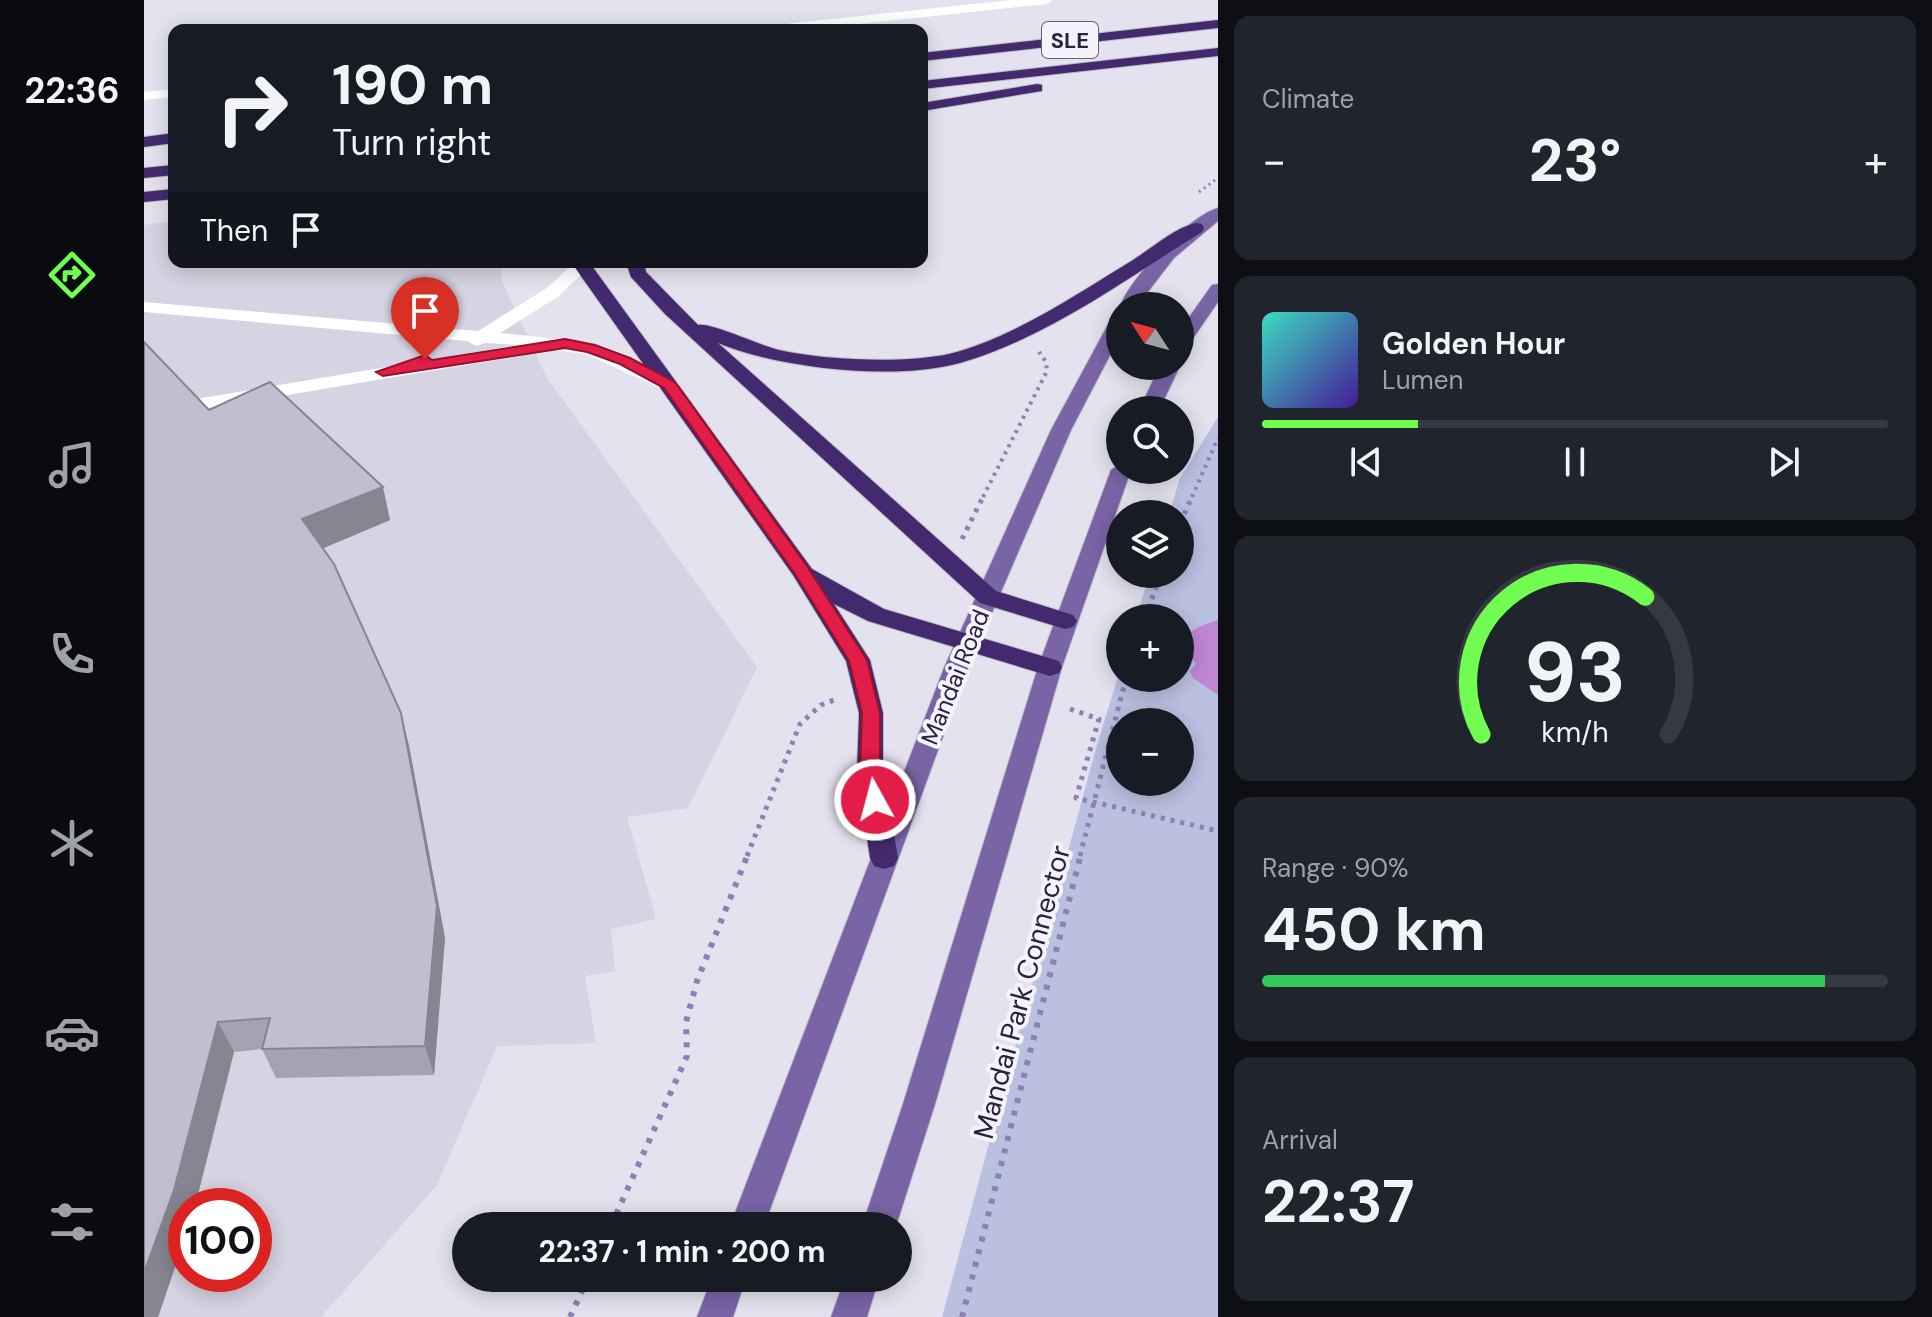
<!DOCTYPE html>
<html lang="en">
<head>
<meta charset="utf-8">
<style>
  :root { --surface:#171b24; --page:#20242c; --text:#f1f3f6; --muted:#9ea1a6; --line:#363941; --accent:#71fc52 }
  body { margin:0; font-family:"DM Sans",sans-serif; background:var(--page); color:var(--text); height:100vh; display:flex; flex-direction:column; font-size:30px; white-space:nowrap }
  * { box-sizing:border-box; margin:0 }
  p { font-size:26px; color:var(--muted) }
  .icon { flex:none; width:44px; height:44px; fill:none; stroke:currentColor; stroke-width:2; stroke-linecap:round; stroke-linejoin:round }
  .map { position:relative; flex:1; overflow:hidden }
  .drawer { display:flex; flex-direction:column; gap:16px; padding:16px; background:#0d0f14; width:714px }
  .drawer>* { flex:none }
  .top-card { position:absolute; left:24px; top:24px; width:760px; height:244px; border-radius:16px; box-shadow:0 4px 20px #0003; background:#171b24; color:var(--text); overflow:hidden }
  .needle { width:52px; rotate:306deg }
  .buttons { position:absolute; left:962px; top:292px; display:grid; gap:16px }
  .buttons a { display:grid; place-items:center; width:88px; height:88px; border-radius:50%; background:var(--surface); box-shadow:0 4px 20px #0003; font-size:40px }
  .speed { position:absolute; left:24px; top:1188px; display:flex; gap:16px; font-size:40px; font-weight:700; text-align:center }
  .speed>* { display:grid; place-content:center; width:104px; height:104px; border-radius:50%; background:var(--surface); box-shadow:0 4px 20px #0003; line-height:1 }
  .speed .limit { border:12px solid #d22; background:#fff; color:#111 }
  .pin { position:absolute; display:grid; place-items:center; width:68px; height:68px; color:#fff; margin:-82px -34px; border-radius:50% 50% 50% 0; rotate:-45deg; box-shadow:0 0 8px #0007 }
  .pin .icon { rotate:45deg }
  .me { position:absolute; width:88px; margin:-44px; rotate:353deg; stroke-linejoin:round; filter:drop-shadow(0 0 6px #0008) }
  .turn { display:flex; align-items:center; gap:28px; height:168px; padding:0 32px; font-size:36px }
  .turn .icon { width:104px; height:104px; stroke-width:2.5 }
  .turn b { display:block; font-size:56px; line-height:68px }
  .then { display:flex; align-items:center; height:76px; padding:0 32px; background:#0003; gap:16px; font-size:30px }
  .big { font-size:60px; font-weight:700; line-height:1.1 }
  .drawer .card { flex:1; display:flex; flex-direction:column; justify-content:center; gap:12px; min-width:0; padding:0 28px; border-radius:16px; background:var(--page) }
  .drawer .dial { align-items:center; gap:0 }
  .dial svg { height:208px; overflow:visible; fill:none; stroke:var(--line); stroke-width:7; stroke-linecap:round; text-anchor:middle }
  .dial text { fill:var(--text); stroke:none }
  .song { display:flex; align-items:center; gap:24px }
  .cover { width:96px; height:96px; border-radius:12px; background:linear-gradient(135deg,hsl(170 70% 55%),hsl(260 70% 35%)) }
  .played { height:8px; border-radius:4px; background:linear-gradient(90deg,var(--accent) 25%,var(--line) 25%) }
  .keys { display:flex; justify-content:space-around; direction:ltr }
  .heat { display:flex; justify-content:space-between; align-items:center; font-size:44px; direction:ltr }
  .charge { height:12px; border-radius:6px; background:linear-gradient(90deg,#34c759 90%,var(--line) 0) }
  .trip { position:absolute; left:308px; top:1212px; width:460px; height:80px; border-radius:40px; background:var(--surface); box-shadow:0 4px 20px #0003; font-weight:700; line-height:80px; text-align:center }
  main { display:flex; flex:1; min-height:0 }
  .tabs { display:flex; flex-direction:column; width:144px; justify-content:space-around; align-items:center; background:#090b0e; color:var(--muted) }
  .tabs .icon { width:56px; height:56px }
  .tabs .active { color:var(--accent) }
  .tabs b { font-size:36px; color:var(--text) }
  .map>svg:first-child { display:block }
  .built { fill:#d6d3e2; fill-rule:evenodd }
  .green { fill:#bac0e0; fill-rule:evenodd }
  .water { fill:#c086d6 }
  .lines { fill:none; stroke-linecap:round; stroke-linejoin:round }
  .major-casing { stroke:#bfbcc6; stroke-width:2 }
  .highway-casing { stroke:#bfbcc6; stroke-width:2 }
  .path-far3 { stroke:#8e80b3; stroke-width:3; stroke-dasharray:2 4; stroke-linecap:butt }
  .path-far2 { stroke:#8e80b3; stroke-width:4; stroke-dasharray:3 5; stroke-linecap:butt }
  .path-far1 { stroke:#8e80b3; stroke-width:5; stroke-dasharray:4 6; stroke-linecap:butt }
  .path { stroke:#8e80b3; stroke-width:6; stroke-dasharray:5 8; stroke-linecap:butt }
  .minor { fill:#fff; fill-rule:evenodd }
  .major { fill:#7964a6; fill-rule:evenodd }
  .highway { fill:#432a6f; fill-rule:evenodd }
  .wall { fill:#a5a3b2 }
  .shaded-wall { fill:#868591 }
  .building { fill:#c0becf; stroke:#868591; stroke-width:2 }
  .route { fill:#e11d48; stroke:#92132f; stroke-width:2 }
  .labels { text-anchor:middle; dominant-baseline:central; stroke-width:8; stroke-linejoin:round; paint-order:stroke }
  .shield { fill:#f4f3fa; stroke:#676078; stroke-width:2 }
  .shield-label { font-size:22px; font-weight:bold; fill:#2a2140 }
  .street-label { font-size:24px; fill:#2a2140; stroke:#f4f3fa }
  .near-street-label { font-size:28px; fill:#2a2140; stroke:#f4f3fa }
</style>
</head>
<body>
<main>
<nav class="tabs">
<b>22:36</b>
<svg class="icon active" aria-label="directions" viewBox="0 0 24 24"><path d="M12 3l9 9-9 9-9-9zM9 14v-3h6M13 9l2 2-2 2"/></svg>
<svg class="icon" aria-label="music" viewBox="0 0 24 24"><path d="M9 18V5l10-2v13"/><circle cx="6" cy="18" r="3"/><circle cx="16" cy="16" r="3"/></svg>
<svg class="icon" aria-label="phone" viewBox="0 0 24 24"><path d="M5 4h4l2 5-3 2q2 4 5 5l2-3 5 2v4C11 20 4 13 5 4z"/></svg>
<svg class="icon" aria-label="climate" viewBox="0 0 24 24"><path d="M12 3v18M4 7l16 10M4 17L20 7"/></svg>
<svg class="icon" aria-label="car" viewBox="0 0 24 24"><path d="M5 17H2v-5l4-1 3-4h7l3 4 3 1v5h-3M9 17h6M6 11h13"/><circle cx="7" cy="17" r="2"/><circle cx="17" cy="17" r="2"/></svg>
<svg class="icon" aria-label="filters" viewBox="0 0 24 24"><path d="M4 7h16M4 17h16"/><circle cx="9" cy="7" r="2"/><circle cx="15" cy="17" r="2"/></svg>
</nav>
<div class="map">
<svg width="1074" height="1317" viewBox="0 0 1074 1317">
  <rect width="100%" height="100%" fill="#e4e2ee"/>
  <path class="built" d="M 30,221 L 30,262 L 357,262 L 358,281 L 403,378 L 613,667 L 544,808 L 483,817 L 512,919 L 467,929 L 471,971 L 441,976 L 452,1043 L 353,1046 L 293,1185 L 177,1317 L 0,1317 L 0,225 ZM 42,1206 L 110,1206 L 110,1274 L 42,1274 Z"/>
  <path class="green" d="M 1074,417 L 1074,1317 L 798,1317 L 952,748 L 976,670 L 976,678 L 1036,678 L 1036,618 L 992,618 L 1006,574 L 1036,574 L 1036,514 L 1025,514 L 1036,478 ZM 976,722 L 1036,722 L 1036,782 L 976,782 Z"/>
  <path class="water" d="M 1074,620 L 1074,695 L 1049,678 L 1046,671 L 1052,664 L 1041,647 C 1044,627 1058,626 1074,620 Z"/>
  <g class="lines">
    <g class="major-casing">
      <path id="major" d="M 1074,208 L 1074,221 L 1030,258 L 993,306 L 976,307 C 984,280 1045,216 1074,208 Z
        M 1074,284 L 1074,302 L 1043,347 L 1036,349 L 1036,330 L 1068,285 Z
        M 976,314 L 976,336 L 927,430 L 824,668 L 620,1226 L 586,1226 L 800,668 L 907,430 L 967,319 Z
        M 1016,366 L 1036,366 L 1015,410 L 995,410 Z
        M 976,464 L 976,470 L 987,470 L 918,667 L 791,1104 L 752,1226 L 718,1226 L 759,1104 L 894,667 L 967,470 Z
        M 568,1278 L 602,1278 L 589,1317 L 553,1317 Z
        M 701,1278 L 735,1278 L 723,1317 L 687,1317 Z"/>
    </g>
    <g class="highway-casing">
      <path id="highway" d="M 1074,20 L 1074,28 L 778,61 L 778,53 Z
        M 1074,48 L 1074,56 L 778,89 L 778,81 Z
        M 893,84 L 898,85 L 898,91 L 778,111 L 778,103 Z
        M 30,133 L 30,143 L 0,147 L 0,137 Z
        M 30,165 L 30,175 L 0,178 L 0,168 Z
        M 30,189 L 30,199 L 0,202 L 0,192 Z
        M 1052,223 L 1058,224 L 1060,228 L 1058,232 C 982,279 903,338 816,363 C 751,381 636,369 574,343 L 852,591 L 929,615 L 933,621 L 929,627 L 921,629 L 836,603 L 521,314 L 487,277 L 482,262 L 500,262 L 502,272 L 554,325 C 567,322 617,346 635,350 C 681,360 758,364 805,354 C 867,339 935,293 989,260 C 1008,248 1030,228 1052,223 Z
        M 427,262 L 445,262 L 668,569 L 740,609 L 915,661 L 918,667 L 915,673 L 906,676 L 724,621 L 690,604 L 726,660 L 739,713 L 739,771 L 754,858 L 750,866 L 740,869 L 730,866 L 726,858 L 713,771 L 715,713 L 702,661 L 649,575 Z"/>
    </g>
    <path class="path-far3" d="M 1055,192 L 1074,178"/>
    <path class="path-far2" d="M 839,497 L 903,371 L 902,362 L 895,352
      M 1048,497 L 1074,438"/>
    <path class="path-far1" d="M 1036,523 L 1049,495
      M 818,539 L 840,495
      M 1001,618 L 1017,574
      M 926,709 L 955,719 L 932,798 L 1074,831
      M 603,856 L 656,724 L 677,705 L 695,698
      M 936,856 L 982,678"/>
    <path class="path" d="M 467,1226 L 543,1056 L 542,1022 L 553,981 L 604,854
      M 426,1317 L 444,1278
      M 818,1317 L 937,854"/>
    <path class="minor" d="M 867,0 L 909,0 L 903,4 L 659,30 L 615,30 L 622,26 Z
      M 30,89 L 30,97 L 0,100 L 0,92 Z
      M 431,262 L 445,262 L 447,265 L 415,296 L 356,333 C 427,339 468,346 532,381 L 535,385 L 532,389 L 518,389 L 442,354 L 376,346 L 384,351 L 382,355 L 41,412 L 31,406 L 34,402 L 374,345 L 341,343 L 332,346 L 323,341 L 0,312 L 0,302 L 334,331 L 403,288 Z"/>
    <use href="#major" class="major"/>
    <use href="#highway" class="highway"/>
  </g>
  <path class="wall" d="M 65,410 L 246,520 L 179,548 L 257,713 L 265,746 L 301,938 L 290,1075 L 132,1078 L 118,1049 L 90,1052 L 51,1206 L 42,1206 L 42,1235 L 14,1317 Z"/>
  <path class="shaded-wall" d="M 239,487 L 246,520 L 168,553 L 158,519 Z
    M 257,713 L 265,746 L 301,938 L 290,1075 L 281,1046 Z
    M 74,1022 L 90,1052 L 51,1206 L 42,1206 L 42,1235 L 14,1317 L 0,1317 L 0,1273 Z"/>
  <path class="building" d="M 0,342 L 65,410 L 126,382 L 239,487 L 158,519 L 190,564 L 257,713 L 293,906 L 281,1046 L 118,1049 L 126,1018 L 74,1022 L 30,1190 L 0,1273 Z"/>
  <path class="route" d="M 421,339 L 451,345 L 486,358 L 531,382 L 663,566 L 723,660 L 736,713 L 736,771 L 741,800 L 738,806 L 724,806 L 716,771 L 718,713 L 705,661 L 651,574 L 520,388 L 476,364 L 443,352 L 421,348 L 239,376 L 232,372 L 281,355 L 288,360 Z"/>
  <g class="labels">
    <rect class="shield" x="898" y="22" width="56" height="36" rx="6"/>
    <g class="shield-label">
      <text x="926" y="40">SLE</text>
    </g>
    <g class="street-label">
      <text transform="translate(811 677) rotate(-68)">Mandai Road</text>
    </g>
    <g class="near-street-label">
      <text transform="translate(878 992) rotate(-75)">Mandai Park Connector</text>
    </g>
  </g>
</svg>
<div class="buttons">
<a><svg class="needle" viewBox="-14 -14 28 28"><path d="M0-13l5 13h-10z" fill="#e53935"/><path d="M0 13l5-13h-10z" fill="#9ea1a6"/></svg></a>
<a><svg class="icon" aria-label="search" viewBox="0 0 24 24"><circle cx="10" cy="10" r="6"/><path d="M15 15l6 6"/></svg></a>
<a><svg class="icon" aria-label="layers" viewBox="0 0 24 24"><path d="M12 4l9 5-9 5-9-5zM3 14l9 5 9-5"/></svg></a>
<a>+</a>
<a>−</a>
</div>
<div class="speed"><div class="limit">100</div></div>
<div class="pin" style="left:281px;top:359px;background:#d93025"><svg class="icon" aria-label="arrive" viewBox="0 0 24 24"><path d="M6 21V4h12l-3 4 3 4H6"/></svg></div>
<svg class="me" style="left:731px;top:800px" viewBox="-20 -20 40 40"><circle r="17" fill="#e11d48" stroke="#fff" stroke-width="3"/><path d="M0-11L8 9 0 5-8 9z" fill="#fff"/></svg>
<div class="trip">22:37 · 1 min · 200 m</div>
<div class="top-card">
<div class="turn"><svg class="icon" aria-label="right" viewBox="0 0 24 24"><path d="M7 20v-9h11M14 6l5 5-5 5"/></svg><div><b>190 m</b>Turn right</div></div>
<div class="then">Then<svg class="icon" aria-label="arrive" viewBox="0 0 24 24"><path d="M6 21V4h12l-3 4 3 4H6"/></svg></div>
</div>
</div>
<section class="drawer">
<div class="card"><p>Climate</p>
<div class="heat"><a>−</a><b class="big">23°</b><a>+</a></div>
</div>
<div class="card">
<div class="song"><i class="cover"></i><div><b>Golden Hour</b><p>Lumen</p></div></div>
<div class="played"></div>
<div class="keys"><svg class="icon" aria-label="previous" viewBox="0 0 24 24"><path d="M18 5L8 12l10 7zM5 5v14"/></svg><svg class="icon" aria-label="pause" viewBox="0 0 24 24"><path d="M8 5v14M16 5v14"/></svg><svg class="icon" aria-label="next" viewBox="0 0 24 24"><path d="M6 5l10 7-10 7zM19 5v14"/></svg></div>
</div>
<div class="card dial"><svg viewBox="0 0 100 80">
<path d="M14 69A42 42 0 1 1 86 69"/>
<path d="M14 69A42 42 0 0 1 77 16" stroke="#71fc52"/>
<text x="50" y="56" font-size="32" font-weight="700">93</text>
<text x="50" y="72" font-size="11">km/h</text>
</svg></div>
<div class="card"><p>Range · 90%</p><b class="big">450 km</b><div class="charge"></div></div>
<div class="card"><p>Arrival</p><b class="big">22:37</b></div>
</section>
</main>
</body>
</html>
